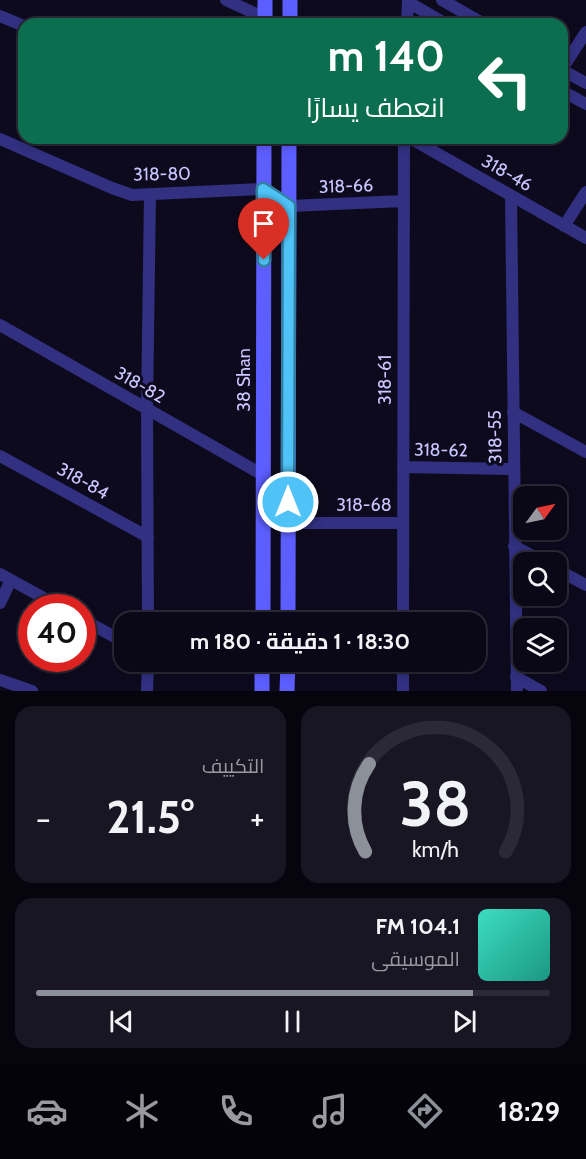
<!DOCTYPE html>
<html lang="ar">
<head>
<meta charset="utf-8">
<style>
  :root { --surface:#0a0816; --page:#181623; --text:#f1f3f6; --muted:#999aa1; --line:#2a2935; --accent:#8c9099 }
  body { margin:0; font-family:Cabin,Cairo,sans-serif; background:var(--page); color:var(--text); direction:rtl; height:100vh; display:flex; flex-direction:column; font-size:22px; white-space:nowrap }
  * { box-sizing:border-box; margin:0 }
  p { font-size:20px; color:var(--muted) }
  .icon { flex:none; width:33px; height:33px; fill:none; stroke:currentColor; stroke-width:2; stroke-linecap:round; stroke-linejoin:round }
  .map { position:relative; height:691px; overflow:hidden; direction:ltr }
  .side { display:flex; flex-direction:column; gap:15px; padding:15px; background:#06040c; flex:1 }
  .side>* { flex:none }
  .top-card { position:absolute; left:18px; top:18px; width:550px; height:126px; border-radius:18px; box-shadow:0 3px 9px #0003,0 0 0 2px var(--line); direction:rtl; background:#0b6e4f; color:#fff; overflow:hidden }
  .needle { width:39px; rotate:57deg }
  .buttons { position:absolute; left:513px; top:486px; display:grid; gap:12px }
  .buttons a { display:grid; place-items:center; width:54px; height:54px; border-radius:12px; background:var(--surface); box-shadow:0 3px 9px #0003,0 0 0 2px var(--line); font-size:30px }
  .speed { position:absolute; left:18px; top:594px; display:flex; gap:12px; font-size:30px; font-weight:700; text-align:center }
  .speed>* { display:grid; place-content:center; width:78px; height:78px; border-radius:50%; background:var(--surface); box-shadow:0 3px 9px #0003,0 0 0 2px var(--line); line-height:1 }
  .speed .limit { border:9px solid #d22; background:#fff; color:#111 }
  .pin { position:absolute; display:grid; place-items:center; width:51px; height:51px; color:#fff; margin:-62px -26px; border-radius:50% 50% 50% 0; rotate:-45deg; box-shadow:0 0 6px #0007 }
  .pin .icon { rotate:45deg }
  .me { position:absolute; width:66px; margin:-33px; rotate:0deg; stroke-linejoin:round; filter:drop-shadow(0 0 4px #0008) }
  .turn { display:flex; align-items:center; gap:21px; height:126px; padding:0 24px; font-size:27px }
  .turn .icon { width:78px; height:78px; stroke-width:2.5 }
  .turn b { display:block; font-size:42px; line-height:51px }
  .big { font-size:45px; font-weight:700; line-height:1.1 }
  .side .card { flex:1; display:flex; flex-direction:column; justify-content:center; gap:9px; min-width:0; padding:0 21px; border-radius:18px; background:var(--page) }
  .side .dial { align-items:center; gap:0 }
  .dial svg { height:156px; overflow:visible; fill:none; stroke:var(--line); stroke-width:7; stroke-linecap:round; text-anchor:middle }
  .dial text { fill:var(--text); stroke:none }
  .song { display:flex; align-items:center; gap:18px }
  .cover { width:72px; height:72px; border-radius:9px; background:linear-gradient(135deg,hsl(170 70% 55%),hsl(170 70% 35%)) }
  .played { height:6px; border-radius:3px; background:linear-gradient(90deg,var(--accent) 85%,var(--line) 85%) }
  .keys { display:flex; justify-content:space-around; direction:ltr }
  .heat { display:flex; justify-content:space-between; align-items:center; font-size:33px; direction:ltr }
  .side .tiles { flex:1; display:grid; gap:15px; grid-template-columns:1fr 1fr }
  .card:last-child { grid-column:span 2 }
  .trip { position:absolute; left:114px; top:612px; width:372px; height:60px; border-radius:18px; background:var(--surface); box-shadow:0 3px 9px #0003,0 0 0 2px var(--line); font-weight:700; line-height:60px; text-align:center; direction:rtl }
  .tabs { display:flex; height:96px; justify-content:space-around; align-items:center; background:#040309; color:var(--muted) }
  .tabs .icon { width:42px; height:42px }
  .tabs .selected { color:var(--accent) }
  .tabs b { font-size:27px; color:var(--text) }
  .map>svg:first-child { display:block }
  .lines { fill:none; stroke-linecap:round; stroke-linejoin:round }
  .street { stroke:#313081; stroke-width:12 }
  .secondary { stroke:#5d5eff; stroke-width:15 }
  .route-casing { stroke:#337fa1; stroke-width:15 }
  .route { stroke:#4fc3f7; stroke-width:10 }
  .labels { text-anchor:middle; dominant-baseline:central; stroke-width:6; stroke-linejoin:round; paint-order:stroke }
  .street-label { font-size:18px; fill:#cbc6ff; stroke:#0d0a1e }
</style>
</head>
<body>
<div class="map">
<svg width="586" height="691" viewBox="0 0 586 691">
  <rect width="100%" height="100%" fill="#0d0a1e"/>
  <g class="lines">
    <path class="street" d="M 226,0 L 265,18
      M 442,0 L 484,24
      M 408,2 L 446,24
      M 0,16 L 24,26
      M 407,24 L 408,0
      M 562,69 L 586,32
      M 562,70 L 586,83
      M 562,91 L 586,104
      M 410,138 L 586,238
      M 0,139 L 112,188 L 132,195 L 263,189
      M 511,196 L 517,691
      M 289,206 L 404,201
      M 564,226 L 586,192
      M 0,325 L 263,475
      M 513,412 L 586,452
      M 0,456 L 148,537
      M 403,467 L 514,469
      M 288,523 L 403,523
      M 514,546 L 544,562
      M 556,569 L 586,585
      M 0,574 L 62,608
      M 0,603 L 11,580
      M 82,619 L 124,642
      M 148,622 L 147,409 L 150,194
      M 403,622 L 404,138
      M 516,677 L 541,691
      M 0,680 L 32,691
      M 147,691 L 148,662
      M 403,691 L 403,662"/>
    <path class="secondary" d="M 265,24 L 265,0
      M 290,24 L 290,0
      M 263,622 L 264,138
      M 288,622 L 289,138
      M 262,691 L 262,662
      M 287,691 L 288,662"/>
  </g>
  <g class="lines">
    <g class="route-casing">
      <path id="route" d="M 264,260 L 263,189 L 289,206 L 288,502"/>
    </g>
    <use href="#route" class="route"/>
  </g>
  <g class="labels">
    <g class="street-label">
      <text transform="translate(507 173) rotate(30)">318-46</text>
      <text transform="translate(162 174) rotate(-1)">318-80</text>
      <text transform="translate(346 186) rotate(-2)">318-66</text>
      <text transform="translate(244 380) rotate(-90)">38 Shan</text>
      <text transform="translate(385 380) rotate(-90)">318-61</text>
      <text transform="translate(140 385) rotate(30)">318-82</text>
      <text transform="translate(495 437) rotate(-91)">318-55</text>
      <text transform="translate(441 450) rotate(1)">318-62</text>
      <text transform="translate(83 481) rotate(29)">318-84</text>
      <text x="364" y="505">318-68</text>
    </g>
  </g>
</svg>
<div class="buttons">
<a><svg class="needle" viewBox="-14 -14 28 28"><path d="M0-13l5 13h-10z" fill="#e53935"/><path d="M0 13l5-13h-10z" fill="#999aa1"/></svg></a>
<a><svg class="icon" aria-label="search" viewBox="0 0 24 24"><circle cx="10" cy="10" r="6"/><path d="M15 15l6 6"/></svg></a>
<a><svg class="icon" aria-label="layers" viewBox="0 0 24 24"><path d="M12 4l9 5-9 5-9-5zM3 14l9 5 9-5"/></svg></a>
</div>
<div class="speed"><div class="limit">40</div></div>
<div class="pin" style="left:264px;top:260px;background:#d93025"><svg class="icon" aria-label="arrive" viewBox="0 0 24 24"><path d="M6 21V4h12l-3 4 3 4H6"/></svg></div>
<svg class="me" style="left:288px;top:502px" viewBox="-20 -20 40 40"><circle r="17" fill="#4fc3f7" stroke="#fff" stroke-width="3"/><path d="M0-11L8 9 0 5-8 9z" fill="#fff"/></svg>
<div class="trip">18:30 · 1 دقيقة · 180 m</div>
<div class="top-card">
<div class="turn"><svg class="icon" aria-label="left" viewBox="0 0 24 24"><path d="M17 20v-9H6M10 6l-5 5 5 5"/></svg><div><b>140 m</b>انعطف يسارًا</div></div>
</div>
</div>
<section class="side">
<div class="tiles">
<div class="card dial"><svg viewBox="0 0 100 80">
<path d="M14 69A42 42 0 1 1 86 69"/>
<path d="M14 69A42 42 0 0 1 16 24" stroke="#8c9099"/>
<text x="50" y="56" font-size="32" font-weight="700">38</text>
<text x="50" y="72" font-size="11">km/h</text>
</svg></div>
<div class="card"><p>التكييف</p>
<div class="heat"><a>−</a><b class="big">21.5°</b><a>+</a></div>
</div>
<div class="card">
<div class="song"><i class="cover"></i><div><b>104.1 FM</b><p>الموسيقى</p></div></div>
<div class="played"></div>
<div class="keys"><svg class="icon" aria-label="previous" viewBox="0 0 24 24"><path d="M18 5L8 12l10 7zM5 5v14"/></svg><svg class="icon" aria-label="pause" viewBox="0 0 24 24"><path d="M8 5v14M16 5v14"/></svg><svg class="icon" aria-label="next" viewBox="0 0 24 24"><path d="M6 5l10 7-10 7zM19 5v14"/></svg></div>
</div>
</div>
</section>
<nav class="tabs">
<b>18:29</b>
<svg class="icon selected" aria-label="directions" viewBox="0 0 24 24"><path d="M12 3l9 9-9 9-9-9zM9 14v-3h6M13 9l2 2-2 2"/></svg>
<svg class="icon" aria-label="music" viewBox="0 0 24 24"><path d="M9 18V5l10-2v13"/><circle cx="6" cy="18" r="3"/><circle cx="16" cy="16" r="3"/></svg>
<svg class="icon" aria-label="phone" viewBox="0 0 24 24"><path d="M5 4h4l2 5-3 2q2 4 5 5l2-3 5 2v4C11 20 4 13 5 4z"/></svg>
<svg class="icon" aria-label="climate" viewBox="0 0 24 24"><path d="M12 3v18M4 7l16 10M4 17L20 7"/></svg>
<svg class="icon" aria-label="car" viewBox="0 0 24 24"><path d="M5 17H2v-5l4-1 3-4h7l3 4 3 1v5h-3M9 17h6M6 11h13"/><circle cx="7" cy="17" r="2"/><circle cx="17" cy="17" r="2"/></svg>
</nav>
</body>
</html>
